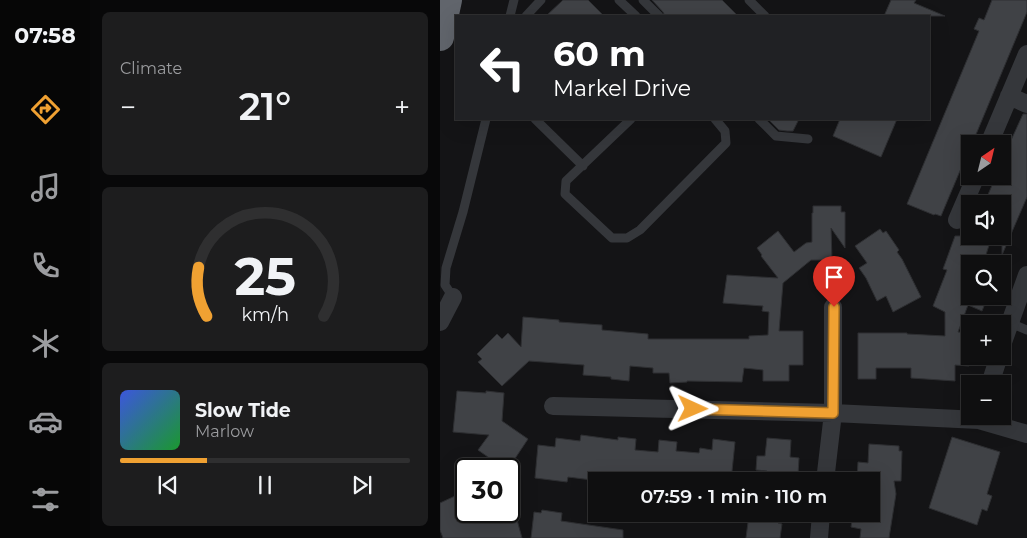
<!DOCTYPE html>
<html lang="en">
<head>
<meta charset="utf-8">
<style>
  :root { --surface:#0f0f10; --page:#1d1d1e; --text:#f1f3f6; --muted:#9b9c9f; --line:#2f2f30; --accent:#f0a132 }
  body { margin:0; font-family:Montserrat,sans-serif; background:var(--page); color:var(--text); height:100vh; display:flex; flex-direction:column; font-size:19px; white-space:nowrap }
  * { box-sizing:border-box; margin:0 }
  p { font-size:16px; color:var(--muted) }
  .icon { flex:none; width:28px; height:28px; fill:none; stroke:currentColor; stroke-width:2; stroke-linecap:round; stroke-linejoin:round }
  .map { position:relative; flex:1; overflow:hidden }
  .sheet { display:flex; flex-direction:column; gap:12px; padding:12px; background:#080809; width:350px }
  .sheet>* { flex:none }
  .hud { position:absolute; left:15px; top:15px; width:475px; height:105px; border-radius:0px; box-shadow:0 5px 20px #0002,0 0 0 1px var(--line); background:#202124; color:#fff; overflow:hidden }
  .needle { width:32px; rotate:35deg }
  .tools { position:absolute; left:521px; top:135px; display:grid; gap:10px }
  .tools a { display:grid; place-items:center; width:50px; height:50px; border-radius:0px; background:var(--surface); box-shadow:0 5px 20px #0002,0 0 0 1px var(--line); font-size:25px }
  .speed { position:absolute; left:15px; top:458px; display:flex; gap:10px; font-size:25px; font-weight:700; text-align:center }
  .speed>* { display:grid; place-content:center; width:65px; height:65px; border-radius:50%; background:var(--surface); box-shadow:0 5px 20px #0002,0 0 0 1px var(--line); line-height:1 }
  .speed .limit { border:2px solid #111; border-radius:8px; background:#fff; color:#111 }
  .pin { position:absolute; display:grid; place-items:center; width:42px; height:42px; color:#fff; margin:-51px -21px; border-radius:50% 50% 50% 0; rotate:-45deg; box-shadow:0 0 5px #0007 }
  .pin .icon { rotate:45deg }
  .me { position:absolute; width:55px; margin:-28px; rotate:91deg; stroke-linejoin:round; filter:drop-shadow(0 0 4px #0008) }
  .turn { display:flex; align-items:center; gap:18px; height:105px; padding:0 15px; font-size:22px }
  .turn .icon { width:65px; height:65px; stroke-width:2.5 }
  .turn b { display:block; font-size:35px; line-height:42px }
  .big { font-size:38px; font-weight:600; line-height:1.1 }
  .sheet .tile { flex:1; display:flex; flex-direction:column; justify-content:center; gap:8px; min-width:0; padding:0 18px; border-radius:8px; background:var(--page) }
  .sheet .dial { align-items:center; gap:0 }
  .dial svg { height:130px; overflow:visible; fill:none; stroke:var(--line); stroke-width:7; stroke-linecap:round; text-anchor:middle }
  .dial text { fill:var(--text); stroke:none }
  .song { display:flex; align-items:center; gap:15px }
  .cover { width:60px; height:60px; border-radius:8px; background:linear-gradient(135deg,hsl(230 70% 55%),hsl(130 70% 35%)) }
  .played { height:5px; border-radius:2px; background:linear-gradient(90deg,var(--accent) 30%,var(--line) 30%) }
  .keys { display:flex; justify-content:space-around; direction:ltr }
  .heat { display:flex; justify-content:space-between; align-items:center; font-size:28px; direction:ltr }
  .trip { position:absolute; left:148px; top:472px; width:292px; height:50px; border-radius:0px; background:var(--surface); box-shadow:0 5px 20px #0002,0 0 0 1px var(--line); font-weight:600; line-height:50px; text-align:center }
  main { display:flex; flex:1; min-height:0 }
  .dock { display:flex; flex-direction:column; width:90px; justify-content:space-around; align-items:center; background:#060606; color:var(--muted) }
  .dock .icon { width:35px; height:35px }
  .dock .selected { color:var(--accent) }
  .dock b { font-size:22px; color:var(--text) }
  .map>svg:first-child { display:block }
  .building { fill:#404246; stroke:#2e2f32 }
  .lines { fill:none; stroke-linecap:round; stroke-linejoin:round }
  .lane { stroke:#35373b; stroke-width:9 }
  .street { stroke:#35373b; stroke-width:18 }
  .highway { stroke:#61656c; stroke-width:28 }
  .route-casing { stroke:#9c6920; stroke-width:12 }
  .route { stroke:#f0a132; stroke-width:9 }
</style>
</head>
<body>
<main>
<nav class="dock">
<b>07:58</b>
<svg class="icon selected" aria-label="directions" viewBox="0 0 24 24"><path d="M12 3l9 9-9 9-9-9zM9 14v-3h6M13 9l2 2-2 2"/></svg>
<svg class="icon" aria-label="music" viewBox="0 0 24 24"><path d="M9 18V5l10-2v13"/><circle cx="6" cy="18" r="3"/><circle cx="16" cy="16" r="3"/></svg>
<svg class="icon" aria-label="phone" viewBox="0 0 24 24"><path d="M5 4h4l2 5-3 2q2 4 5 5l2-3 5 2v4C11 20 4 13 5 4z"/></svg>
<svg class="icon" aria-label="climate" viewBox="0 0 24 24"><path d="M12 3v18M4 7l16 10M4 17L20 7"/></svg>
<svg class="icon" aria-label="car" viewBox="0 0 24 24"><path d="M5 17H2v-5l4-1 3-4h7l3 4 3 1v5h-3M9 17h6M6 11h13"/><circle cx="7" cy="17" r="2"/><circle cx="17" cy="17" r="2"/></svg>
<svg class="icon" aria-label="filters" viewBox="0 0 24 24"><path d="M4 7h16M4 17h16"/><circle cx="9" cy="7" r="2"/><circle cx="15" cy="17" r="2"/></svg>
</nav>
<section class="sheet">
<div class="tile"><p>Climate</p>
<div class="heat"><a>−</a><b class="big">21°</b><a>+</a></div>
</div>
<div class="tile dial"><svg viewBox="0 0 100 80">
<path d="M14 69A42 42 0 1 1 86 69"/>
<path d="M14 69A42 42 0 0 1 9 39" stroke="#f0a132"/>
<text x="50" y="56" font-size="32" font-weight="700">25</text>
<text x="50" y="72" font-size="11">km/h</text>
</svg></div>
<div class="tile">
<div class="song"><i class="cover"></i><div><b>Slow Tide</b><p>Marlow</p></div></div>
<div class="played"></div>
<div class="keys"><svg class="icon" aria-label="previous" viewBox="0 0 24 24"><path d="M18 5L8 12l10 7zM5 5v14"/></svg><svg class="icon" aria-label="pause" viewBox="0 0 24 24"><path d="M8 5v14M16 5v14"/></svg><svg class="icon" aria-label="next" viewBox="0 0 24 24"><path d="M6 5l10 7-10 7zM19 5v14"/></svg></div>
</div>
</section>
<div class="map">
<svg width="587" height="538" viewBox="0 0 587 538">
  <rect width="100%" height="100%" fill="#141416"/>
  <path class="building" d="M 123,0 L 148,0 L 164,16 L 106,16 Z
    M 212,0 L 282,0 L 298,16 L 225,16 L 223,12 Z
    M 451,0 L 476,0 L 474,3 L 505,16 L 444,16 Z
    M 552,0 L 587,0 L 587,12 L 537,132 L 531,144 L 530,144 L 530,147 L 501,216 L 495,214 L 494,215 L 467,204 L 539,31 L 534,29 L 539,18 L 544,20 Z
    M 583,114 L 587,114 L 587,197 L 562,255 L 562,204 L 544,204 L 556,176 L 562,176 L 562,160 Z
    M 328,119 L 359,119 L 353,131 L 347,131 L 339,130 Z
    M 400,119 L 457,119 L 441,157 L 393,136 Z
    M 373,206 L 401,206 L 401,212 L 405,212 L 405,248 L 391,228 L 392,260 L 371,260 L 343,283 L 339,331 L 363,331 L 363,365 L 349,365 L 349,381 L 323,381 L 323,370 L 304,368 L 302,382 L 247,381 L 247,382 L 230,383 L 229,373 L 213,373 L 213,368 L 190,366 L 189,381 L 171,379 L 171,377 L 143,375 L 144,365 L 89,361 L 62,386 L 38,362 L 42,359 L 37,354 L 57,334 L 62,339 L 68,333 L 81,347 L 83,317 L 119,320 L 119,322 L 162,325 L 162,330 L 208,334 L 208,339 L 309,339 L 309,336 L 328,335 L 329,312 L 322,311 L 323,306 L 283,303 L 287,275 L 338,278 L 321,256 L 322,255 L 317,248 L 338,231 L 354,252 L 366,243 L 372,242 L 372,213 L 373,213 Z
    M 440,229 L 443,233 L 446,231 L 459,250 L 457,252 L 462,259 L 481,297 L 453,312 L 446,296 L 437,301 L 426,278 L 419,268 L 427,263 L 415,246 Z
    M 515,236 L 552,236 L 543,264 L 530,264 L 530,296 L 548,296 L 542,311 L 528,305 L 518,332 L 530,333 L 529,366 L 515,365 L 515,381 L 471,378 L 471,368 L 436,368 L 436,379 L 418,379 L 418,333 L 467,333 L 467,334 L 505,336 L 505,312 L 493,306 L 507,270 L 503,269 Z
    M 17,391 L 46,393 L 46,391 L 64,393 L 62,421 L 88,439 L 68,469 L 65,469 L 38,450 L 49,435 L 13,432 Z
    M 141,435 L 178,440 L 178,437 L 196,439 L 195,450 L 218,452 L 219,440 L 237,442 L 236,451 L 259,453 L 260,448 L 272,450 L 273,439 L 295,442 L 291,481 L 256,481 L 256,478 L 231,475 L 231,481 L 211,480 L 211,481 L 160,481 L 128,477 L 127,482 L 95,478 L 98,445 L 115,447 L 116,438 L 140,441 Z
    M 512,437 L 560,452 L 547,494 L 552,496 L 547,511 L 542,509 L 537,525 L 489,508 Z
    M 327,438 L 351,440 L 350,457 L 359,458 L 358,475 L 341,475 L 340,480 L 326,479 L 327,471 L 316,470 L 317,456 L 325,456 Z
    M 429,444 L 459,446 L 459,451 L 462,451 L 461,481 L 454,481 L 456,494 L 449,538 L 420,538 L 421,529 L 411,527 L 413,514 L 431,514 L 431,481 L 417,480 L 418,462 L 428,463 Z
    M 15,496 L 19,505 L 20,505 L 23,511 L 50,511 L 51,515 L 74,509 L 82,538 L 3,538 L 0,530 L 0,503 Z
    M 102,510 L 122,513 L 121,521 L 183,530 L 183,538 L 91,538 L 94,512 L 101,513 Z
    M 309,514 L 339,514 L 338,523 L 342,524 L 340,538 L 306,538 Z"/>
  <g class="lines">
    <path class="lane" d="M 179,0 L 196,16
      M 203,0 L 219,16
      M 309,0 L 325,16
      M 70,16 L 74,0
      M 86,16 L 101,0
      M 95,119 L 143,166
      M 191,119 L 126,181 L 125,194 L 172,238 L 187,238 L 200,230 L 286,143 L 285,131 L 275,119
      M 319,119 L 336,136 L 368,139
      M 13,297 L 5,285 L 6,268 L 23,212 L 46,119
      M 570,323 L 587,330"/>
    <path class="street" d="M 569,96 L 587,104
      M 549,144 L 587,54
      M 517,220 L 536,176
      M 0,322 L 13,297
      M 562,345 L 587,275
      M 550,384 L 559,356
      M 113,406 L 393,413 L 539,420 L 587,434
      M 385,481 L 393,413 L 393,307
      M 379,538 L 381,514"/>
    <path class="highway" d="M 0,37 L 8,0"/>
  </g>
  <g class="lines">
    <g class="route-casing">
      <path id="route" d="M 253,409 L 393,413 L 394,307"/>
    </g>
    <use href="#route" class="route"/>
  </g>
</svg>
<div class="tools">
<a><svg class="needle" viewBox="-14 -14 28 28"><path d="M0-13l5 13h-10z" fill="#e53935"/><path d="M0 13l5-13h-10z" fill="#9b9c9f"/></svg></a>
<a><svg class="icon" aria-label="sound" viewBox="0 0 24 24"><path d="M4 9h4l5-4v14l-5-4H4zM17 9q2 3 0 6"/></svg></a>
<a><svg class="icon" aria-label="search" viewBox="0 0 24 24"><circle cx="10" cy="10" r="6"/><path d="M15 15l6 6"/></svg></a>
<a>+</a>
<a>−</a>
</div>
<div class="speed"><div class="limit">30</div></div>
<div class="pin" style="left:394px;top:307px;background:#d93025"><svg class="icon" aria-label="arrive" viewBox="0 0 24 24"><path d="M6 21V4h12l-3 4 3 4H6"/></svg></div>
<svg class="me" style="left:253px;top:409px" viewBox="-20 -20 40 40"><path d="M0-17L14 15 0 8-14 15z" fill="#f0a132" stroke="#fff" stroke-width="4"/></svg>
<div class="trip">07:59 · 1 min · 110 m</div>
<div class="hud">
<div class="turn"><svg class="icon" aria-label="left" viewBox="0 0 24 24"><path d="M17 20v-9H6M10 6l-5 5 5 5"/></svg><div><b>60 m</b>Markel Drive</div></div>
</div>
</div>
</main>
</body>
</html>
